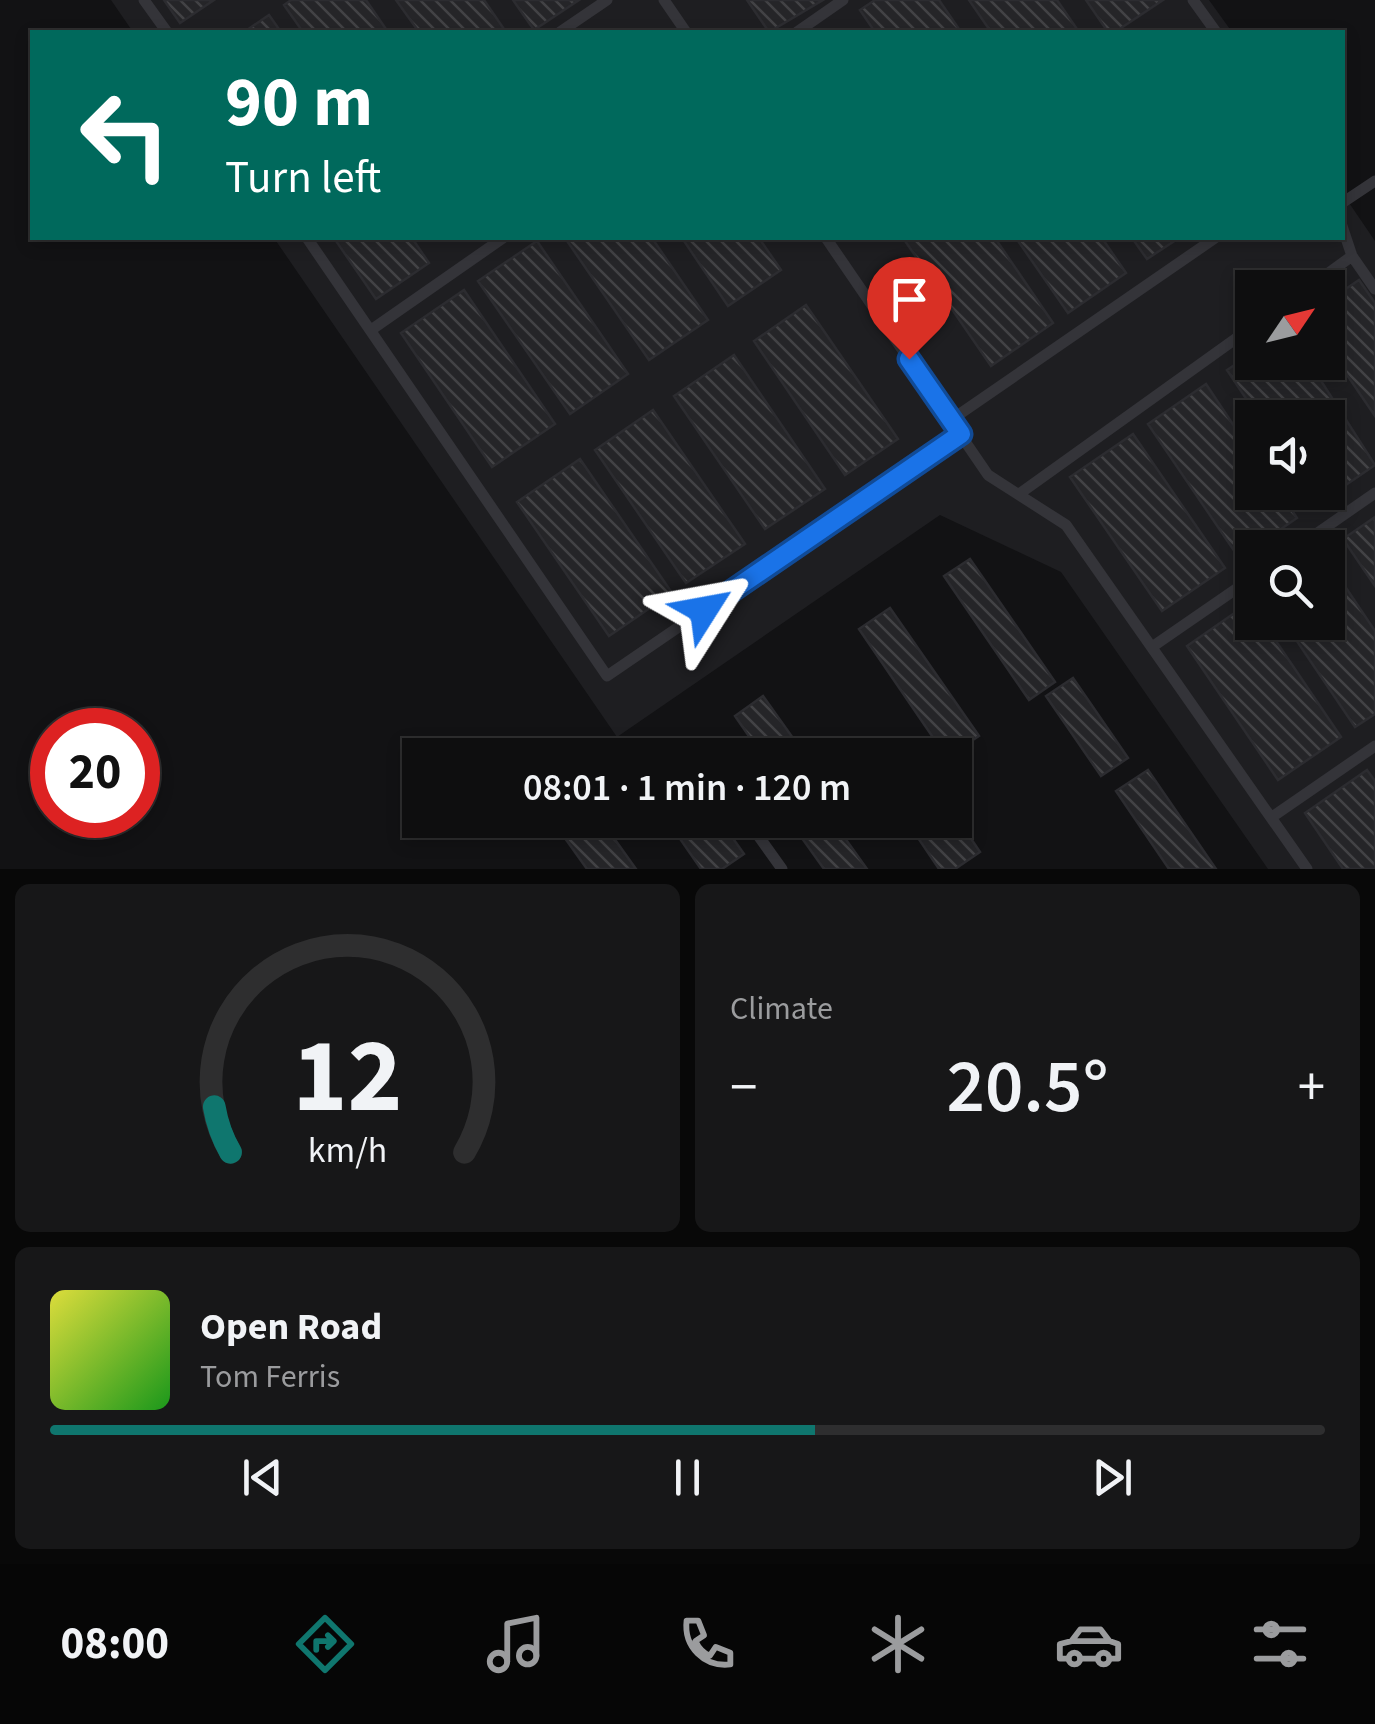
<!DOCTYPE html>
<html lang="en">
<head>
<meta charset="utf-8">
<style>
  :root { --surface:#0e0e0f; --page:#171718; --text:#f1f3f6; --muted:#9b9c9e; --line:#2e2e2f; --accent:#0f766e }
  body { margin:0; font-family:"Source Sans 3",sans-serif; background:var(--page); color:var(--text); height:100vh; display:flex; flex-direction:column; font-size:38px; white-space:nowrap }
  * { box-sizing:border-box; margin:0 }
  p { font-size:32px; color:var(--muted) }
  .icon { flex:none; width:55px; height:55px; fill:none; stroke:currentColor; stroke-width:2; stroke-linecap:round; stroke-linejoin:round }
  .map { position:relative; height:869px; overflow:hidden }
  .side { display:flex; flex-direction:column; gap:15px; padding:15px; background:#080808; flex:1 }
  .side>* { flex:none }
  .guide { position:absolute; left:30px; top:30px; width:1315px; height:210px; border-radius:0px; box-shadow:0 5px 15px #0003,0 0 0 2px var(--line); background:#00695c; color:#fff; overflow:hidden }
  .needle { width:65px; rotate:55deg }
  .fabs { position:absolute; left:1235px; top:270px; display:grid; gap:20px }
  .fabs a { display:grid; place-items:center; width:110px; height:110px; border-radius:0px; background:var(--surface); box-shadow:0 5px 15px #0003,0 0 0 2px var(--line); font-size:50px }
  .speed { position:absolute; left:30px; top:708px; display:flex; gap:20px; font-size:50px; font-weight:700; text-align:center }
  .speed>* { display:grid; place-content:center; width:130px; height:130px; border-radius:50%; background:var(--surface); box-shadow:0 5px 15px #0003,0 0 0 2px var(--line); line-height:1 }
  .speed .limit { border:15px solid #d22; background:#fff; color:#111 }
  .pin { position:absolute; display:grid; place-items:center; width:85px; height:85px; color:#fff; margin:-102px -42px; border-radius:50% 50% 50% 0; rotate:-45deg; box-shadow:0 0 10px #0007 }
  .pin .icon { rotate:45deg }
  .me { position:absolute; width:110px; margin:-55px; rotate:56deg; stroke-linejoin:round; filter:drop-shadow(0 0 8px #0008) }
  .turn { display:flex; align-items:center; gap:35px; height:210px; padding:0 30px; font-size:45px }
  .turn .icon { width:130px; height:130px; stroke-width:2.5 }
  .turn b { display:block; font-size:70px; line-height:85px }
  .big { font-size:75px; font-weight:600; line-height:1.1 }
  .side .tile { flex:1; display:flex; flex-direction:column; justify-content:center; gap:15px; min-width:0; padding:0 35px; border-radius:15px; background:var(--page) }
  .side .dial { align-items:center; gap:0 }
  .dial svg { height:260px; overflow:visible; fill:none; stroke:var(--line); stroke-width:7; stroke-linecap:round; text-anchor:middle }
  .dial text { fill:var(--text); stroke:none }
  .song { display:flex; align-items:center; gap:30px }
  .cover { width:120px; height:120px; border-radius:15px; background:linear-gradient(135deg,hsl(60 70% 55%),hsl(120 70% 35%)) }
  .played { height:10px; border-radius:5px; background:linear-gradient(90deg,var(--accent) 60%,var(--line) 60%) }
  .keys { display:flex; justify-content:space-around; direction:ltr }
  .heat { display:flex; justify-content:space-between; align-items:center; font-size:55px; direction:ltr }
  .side .tiles { flex:1; display:grid; gap:15px; grid-template-columns:1fr 1fr }
  .tile:last-child { grid-column:span 2 }
  .trip { position:absolute; left:402px; top:738px; width:570px; height:100px; border-radius:0px; background:var(--surface); box-shadow:0 5px 15px #0003,0 0 0 2px var(--line); font-weight:600; line-height:100px; text-align:center }
  .tabs { display:flex; height:160px; justify-content:space-around; align-items:center; background:#060606; color:var(--muted) }
  .tabs .icon { width:70px; height:70px }
  .tabs .selected { color:var(--accent) }
  .tabs b { font-size:45px; color:var(--text) }
  .map>svg:first-child { display:block }
  .built { fill:#1e1e21; fill-rule:evenodd }
  .building { fill:url(#building-back-hatch); stroke:#2c2c30; stroke-width:2.5 }
  .lines { fill:none; stroke-linecap:round; stroke-linejoin:round }
  .service { stroke:#343439; stroke-width:11 }
  .route-casing { stroke:#114b97; stroke-width:25 }
  .route { stroke:#1a73e8; stroke-width:18 }
</style>
</head>
<body>
<div class="map">
<svg width="1375" height="869" viewBox="0 0 1375 869">
  <defs>
    <pattern id="building-back-hatch" width="6" height="6" patternUnits="userSpaceOnUse" patternTransform="scale(2.5)"><rect width="6" height="6" fill="#252528"/><path d="M-1 5l2 2M0 0l6 6M5-1l2 2" fill="none" stroke="#424245"/></pattern>
  </defs>
  <rect width="100%" height="100%" fill="#121214"/>
  <path class="built" d="M 111,0 L 1209,0 L 1232,32 L 133,32 Z
    M 1343,194 L 1375,241 L 1375,869 L 1268,869 L 1061,572 L 940,515 L 617,737 L 274,238 L 1342,238 ZM 1252,288 L 1328,288 L 1328,362 L 1252,362 ZM 1252,418 L 1328,418 L 1328,492 L 1252,492 ZM 1252,548 L 1328,548 L 1328,622 L 1252,622 Z"/>
  <path class="building" d="M 164,0 L 214,0 L 180,23 Z
    M 291,0 L 366,0 L 388,32 L 303,32 L 284,5 Z
    M 396,0 L 484,0 L 506,32 L 419,32 Z
    M 513,0 L 579,0 L 534,30 Z
    M 747,0 L 823,0 L 769,32 Z
    M 875,0 L 939,0 L 961,32 L 875,32 L 860,10 Z
    M 969,0 L 1057,0 L 1079,32 L 991,32 Z
    M 1086,0 L 1163,0 L 1115,32 L 1108,32 Z
    M 269,15 L 281,32 L 244,32 Z
    M 334,238 L 412,238 L 429,263 L 376,299 Z
    M 565,238 L 652,238 L 708,320 L 649,360 Z
    M 682,238 L 759,238 L 781,270 L 728,306 Z
    M 903,238 L 995,238 L 1053,323 L 991,366 Z
    M 1016,238 L 1102,238 L 1126,273 L 1068,313 Z
    M 1132,238 L 1179,238 L 1147,259 Z
    M 537,241 L 628,374 L 570,414 L 478,281 Z
    M 1359,280 L 1375,303 L 1375,416 L 1328,347 L 1328,301 Z
    M 464,290 L 555,424 L 492,467 L 401,333 Z
    M 806,305 L 898,439 L 845,475 L 754,341 Z
    M 1252,353 L 1252,362 L 1309,362 L 1375,465 L 1318,504 L 1310,492 L 1328,492 L 1328,418 L 1259,418 L 1227,370 Z
    M 734,355 L 825,489 L 765,529 L 674,396 Z
    M 1206,384 L 1252,453 L 1252,492 L 1280,492 L 1297,518 L 1239,558 L 1148,424 Z
    M 653,410 L 745,544 L 686,583 L 595,450 Z
    M 1133,434 L 1225,568 L 1162,611 L 1070,477 Z
    M 580,459 L 672,593 L 609,636 L 517,502 Z
    M 1375,517 L 1375,586 L 1343,539 Z
    M 970,559 L 1055,682 L 1029,700 L 944,576 Z
    M 1328,561 L 1375,631 L 1375,714 L 1355,727 L 1284,622 L 1328,622 Z
    M 1249,603 L 1252,622 L 1263,622 L 1341,737 L 1278,780 L 1187,646 Z
    M 890,608 L 979,736 L 950,755 L 945,755 L 859,629 Z
    M 1073,678 L 1128,758 L 1101,776 L 1046,696 Z
    M 763,696 L 805,755 L 762,755 L 735,716 Z
    M 1148,770 L 1216,869 L 1169,869 L 1116,791 Z
    M 1367,770 L 1375,781 L 1375,869 L 1343,869 L 1305,813 Z
    M 955,815 L 980,852 L 955,869 L 939,869 L 906,820 L 955,820 Z
    M 567,820 L 601,820 L 636,869 L 587,869 L 557,827 Z
    M 667,820 L 720,820 L 744,854 L 722,869 L 701,869 Z
    M 803,820 L 832,820 L 867,869 L 824,869 L 794,827 Z"/>
  <g class="lines">
    <path class="service" d="M 144,0 L 167,32
      M 664,0 L 686,32
      M 1193,0 L 1216,32
      M 560,32 L 607,0
      M 797,32 L 843,0
      M 1342,203 L 1375,181
      M 307,238 L 607,676 L 961,434
      M 826,238 L 988,475 L 1066,525 L 1307,869
      M 1352,256 L 1375,289
      M 1308,288 L 1352,256 L 1342,226
      M 371,330 L 503,238
      M 951,420 L 1215,238
      M 1019,494 L 1252,327
      M 1296,548 L 1375,493
      M 1152,647 L 1252,578
      M 695,745 L 702,755
      M 1272,817 L 1375,746
      M 747,820 L 782,869"/>
  </g>
  <g class="lines">
    <g class="route-casing">
      <path id="route" d="M 704,610 L 961,434 L 909,359"/>
    </g>
    <use href="#route" class="route"/>
  </g>
</svg>
<div class="fabs">
<a><svg class="needle" viewBox="-14 -14 28 28"><path d="M0-13l5 13h-10z" fill="#e53935"/><path d="M0 13l5-13h-10z" fill="#9b9c9e"/></svg></a>
<a><svg class="icon" aria-label="sound" viewBox="0 0 24 24"><path d="M4 9h4l5-4v14l-5-4H4zM17 9q2 3 0 6"/></svg></a>
<a><svg class="icon" aria-label="search" viewBox="0 0 24 24"><circle cx="10" cy="10" r="6"/><path d="M15 15l6 6"/></svg></a>
</div>
<div class="speed"><div class="limit">20</div></div>
<div class="pin" style="left:909px;top:359px;background:#d93025"><svg class="icon" aria-label="arrive" viewBox="0 0 24 24"><path d="M6 21V4h12l-3 4 3 4H6"/></svg></div>
<svg class="me" style="left:704px;top:610px" viewBox="-20 -20 40 40"><path d="M0-17L14 15 0 8-14 15z" fill="#1a73e8" stroke="#fff" stroke-width="4"/></svg>
<div class="trip">08:01 · 1 min · 120 m</div>
<div class="guide">
<div class="turn"><svg class="icon" aria-label="left" viewBox="0 0 24 24"><path d="M17 20v-9H6M10 6l-5 5 5 5"/></svg><div><b>90 m</b>Turn left</div></div>
</div>
</div>
<section class="side">
<div class="tiles">
<div class="tile dial"><svg viewBox="0 0 100 80">
<path d="M14 69A42 42 0 1 1 86 69"/>
<path d="M14 69A42 42 0 0 1 9 55" stroke="#0f766e"/>
<text x="50" y="56" font-size="32" font-weight="700">12</text>
<text x="50" y="72" font-size="11">km/h</text>
</svg></div>
<div class="tile"><p>Climate</p>
<div class="heat"><a>−</a><b class="big">20.5°</b><a>+</a></div>
</div>
<div class="tile">
<div class="song"><i class="cover"></i><div><b>Open Road</b><p>Tom Ferris</p></div></div>
<div class="played"></div>
<div class="keys"><svg class="icon" aria-label="previous" viewBox="0 0 24 24"><path d="M18 5L8 12l10 7zM5 5v14"/></svg><svg class="icon" aria-label="pause" viewBox="0 0 24 24"><path d="M8 5v14M16 5v14"/></svg><svg class="icon" aria-label="next" viewBox="0 0 24 24"><path d="M6 5l10 7-10 7zM19 5v14"/></svg></div>
</div>
</div>
</section>
<nav class="tabs">
<b>08:00</b>
<svg class="icon selected" aria-label="directions" viewBox="0 0 24 24"><path d="M12 3l9 9-9 9-9-9zM9 14v-3h6M13 9l2 2-2 2"/></svg>
<svg class="icon" aria-label="music" viewBox="0 0 24 24"><path d="M9 18V5l10-2v13"/><circle cx="6" cy="18" r="3"/><circle cx="16" cy="16" r="3"/></svg>
<svg class="icon" aria-label="phone" viewBox="0 0 24 24"><path d="M5 4h4l2 5-3 2q2 4 5 5l2-3 5 2v4C11 20 4 13 5 4z"/></svg>
<svg class="icon" aria-label="climate" viewBox="0 0 24 24"><path d="M12 3v18M4 7l16 10M4 17L20 7"/></svg>
<svg class="icon" aria-label="car" viewBox="0 0 24 24"><path d="M5 17H2v-5l4-1 3-4h7l3 4 3 1v5h-3M9 17h6M6 11h13"/><circle cx="7" cy="17" r="2"/><circle cx="17" cy="17" r="2"/></svg>
<svg class="icon" aria-label="filters" viewBox="0 0 24 24"><path d="M4 7h16M4 17h16"/><circle cx="9" cy="7" r="2"/><circle cx="15" cy="17" r="2"/></svg>
</nav>
</body>
</html>
